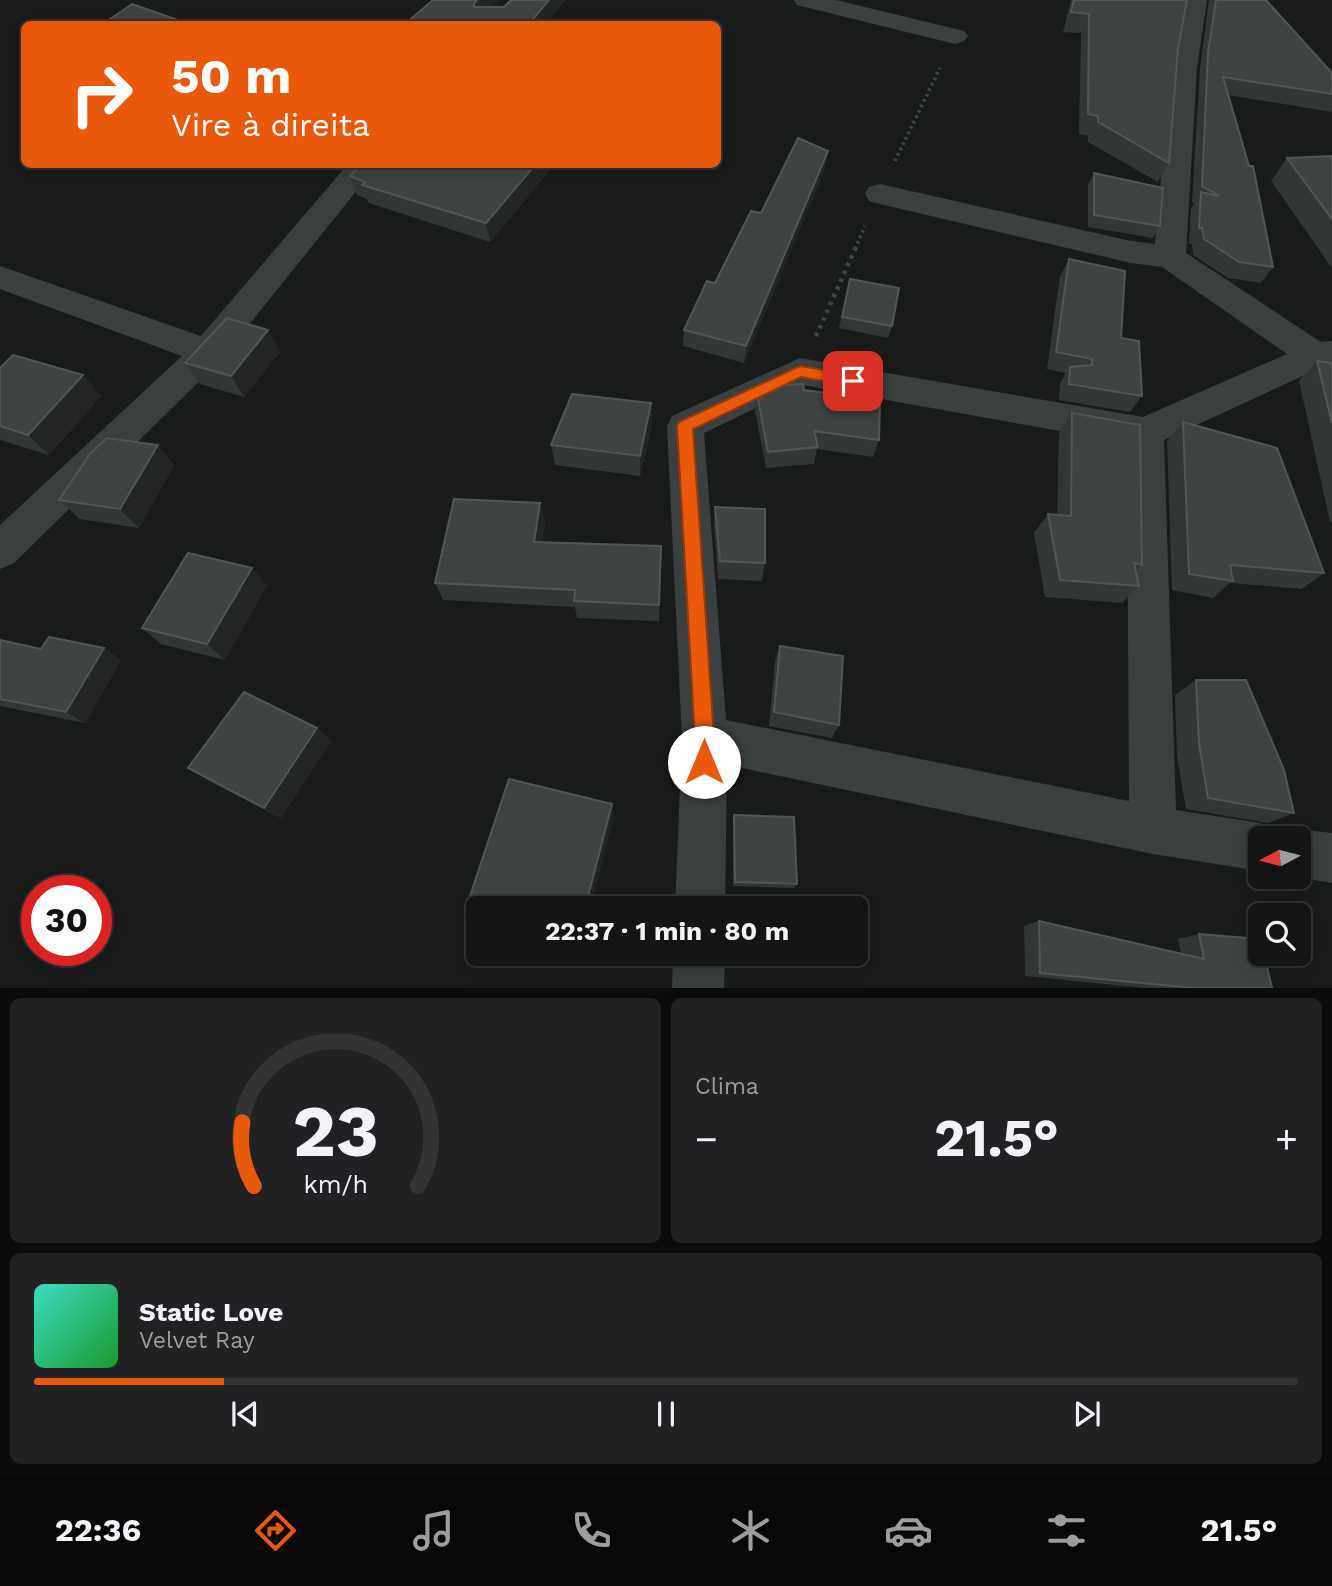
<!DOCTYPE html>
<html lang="pt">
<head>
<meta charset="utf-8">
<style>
  :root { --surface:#131414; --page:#202122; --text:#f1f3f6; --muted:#9d9ea0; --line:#323334; --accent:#ea580c }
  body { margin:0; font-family:"Work Sans",sans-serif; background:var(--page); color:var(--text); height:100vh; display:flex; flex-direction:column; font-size:26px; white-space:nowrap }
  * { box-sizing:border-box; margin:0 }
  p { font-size:23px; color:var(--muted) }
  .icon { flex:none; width:38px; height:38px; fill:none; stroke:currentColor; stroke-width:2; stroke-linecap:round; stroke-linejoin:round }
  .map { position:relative; height:988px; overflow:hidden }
  .sheet { display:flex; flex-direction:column; gap:10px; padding:10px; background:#0a0b0b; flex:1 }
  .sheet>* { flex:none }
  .guide { position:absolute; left:21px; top:21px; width:700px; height:147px; border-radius:10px; box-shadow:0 4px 18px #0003,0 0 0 2px var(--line); background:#ea580c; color:#fff; overflow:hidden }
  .needle { width:46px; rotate:263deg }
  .controls { position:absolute; left:1248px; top:826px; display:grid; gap:14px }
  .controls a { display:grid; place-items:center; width:63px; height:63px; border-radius:10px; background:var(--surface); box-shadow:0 4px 18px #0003,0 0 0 2px var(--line); font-size:35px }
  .speed { position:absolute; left:21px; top:875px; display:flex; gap:14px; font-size:35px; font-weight:700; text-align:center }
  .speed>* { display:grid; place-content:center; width:91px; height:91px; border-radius:50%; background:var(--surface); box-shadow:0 4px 18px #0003,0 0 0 2px var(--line); line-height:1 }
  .speed .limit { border:10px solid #d22; background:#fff; color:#111 }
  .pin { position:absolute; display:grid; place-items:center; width:60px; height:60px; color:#fff; margin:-30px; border-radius:14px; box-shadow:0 4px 10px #0006 }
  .me { position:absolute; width:77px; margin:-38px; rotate:0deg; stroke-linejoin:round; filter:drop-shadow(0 0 5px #0008) }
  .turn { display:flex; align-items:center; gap:24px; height:147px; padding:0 35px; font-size:32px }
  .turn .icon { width:91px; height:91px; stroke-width:2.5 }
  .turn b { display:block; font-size:49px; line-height:60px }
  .big { font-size:52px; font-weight:700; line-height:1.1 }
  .sheet .tile { flex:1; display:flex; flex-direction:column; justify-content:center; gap:10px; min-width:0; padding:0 24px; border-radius:10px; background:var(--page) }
  .sheet .dial { align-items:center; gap:0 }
  .dial svg { height:182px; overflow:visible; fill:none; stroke:var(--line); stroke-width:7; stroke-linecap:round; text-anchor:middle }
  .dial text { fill:var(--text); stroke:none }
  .song { display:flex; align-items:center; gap:21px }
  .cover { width:84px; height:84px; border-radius:10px; background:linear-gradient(135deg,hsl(170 70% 55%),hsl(130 70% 35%)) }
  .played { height:7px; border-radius:4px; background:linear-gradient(90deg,var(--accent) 15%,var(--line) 15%) }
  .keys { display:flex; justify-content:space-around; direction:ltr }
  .heat { display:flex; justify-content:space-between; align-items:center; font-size:38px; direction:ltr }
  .sheet .tiles { flex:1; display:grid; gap:10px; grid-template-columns:1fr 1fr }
  .tile:last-child { grid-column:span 2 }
  .trip { position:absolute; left:466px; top:896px; width:402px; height:70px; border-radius:10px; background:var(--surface); box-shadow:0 4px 18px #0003,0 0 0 2px var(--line); font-weight:700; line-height:70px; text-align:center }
  .menu { display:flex; height:112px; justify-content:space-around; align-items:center; background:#080808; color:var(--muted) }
  .menu .icon { width:49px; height:49px }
  .menu .on { color:var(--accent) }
  .menu b { font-size:32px; color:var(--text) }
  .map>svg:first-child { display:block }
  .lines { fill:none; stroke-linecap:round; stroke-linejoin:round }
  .path-far1 { stroke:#404745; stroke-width:3.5; stroke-dasharray:2.5 3.5; stroke-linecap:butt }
  .path { stroke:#404745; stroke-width:4.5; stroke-dasharray:3.5 5; stroke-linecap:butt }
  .minor { fill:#3a403f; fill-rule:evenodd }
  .wall { fill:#323636 }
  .shaded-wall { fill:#232525 }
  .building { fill:#3f4443; stroke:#505755; stroke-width:2 }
  .route { fill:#ea580c; stroke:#983908; stroke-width:2 }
</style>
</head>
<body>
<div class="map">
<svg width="1332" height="988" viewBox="0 0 1332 988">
  <rect width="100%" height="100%" fill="#191b1b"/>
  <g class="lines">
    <path class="path-far1" d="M 895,161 L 940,68
      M 855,249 L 865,226"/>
    <path class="path" d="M 816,336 L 856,247"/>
    <path class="minor" d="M 794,0 L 836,0 L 964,31 L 968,36 L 964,41 L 955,44 L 797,5 Z
      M 1183,0 L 1207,0 L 1197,68 L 1186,253 L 1321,342 L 1332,341 L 1332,367 L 1320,368 L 1164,440 L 1176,810 L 1260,823 L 1277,830 L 1280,837 L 1298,829 L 1332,833 L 1332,883 L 1296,877 L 1298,877 L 1298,838 L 1260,838 L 1260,871 L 1153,854 L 727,765 L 725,908 L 675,908 L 682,738 L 667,426 L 672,416 L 800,358 L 1143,417 L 1287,354 L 1162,267 L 1131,263 L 880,204 L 869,201 L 865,194 L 869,187 L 880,184 L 1131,241 L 1155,244 L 1171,68 ZM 803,385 L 1127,443 L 1129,801 L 726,720 L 704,433 Z
      M 348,164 L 378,164 L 220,361 L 14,563 L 0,569 L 0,525 L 182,356 L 0,289 L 0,266 L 201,336 Z
      M 673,954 L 725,954 L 724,988 L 672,988 Z"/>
  </g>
  <path class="wall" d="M 1071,0 L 1187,0 L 1178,48 L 1169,163 L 1158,182 L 1088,142 L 1088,136 L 1079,134 L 1081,33 L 1063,32 Z
    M 1209,0 L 1266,0 L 1332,73 L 1332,112 L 1228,95 L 1273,267 L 1261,283 L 1228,278 L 1193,255 L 1192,244 L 1189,243 L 1191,208 L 1194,204 L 1192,202 L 1200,68 Z
    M 1332,156 L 1332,268 L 1271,181 L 1287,158 Z
    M 234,164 L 249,164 L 246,170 Z
    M 555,164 L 490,242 L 369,203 L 367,199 L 357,195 L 350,176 Z
    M 825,169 L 744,363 L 683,346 L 684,330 L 761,213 Z
    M 1094,173 L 1160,226 L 1153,238 L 1088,227 L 1088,185 Z
    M 1069,259 L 1121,338 L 1142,396 L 1130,412 L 1059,400 L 1060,383 L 1066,373 L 1047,369 L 1060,276 Z
    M 850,279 L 892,326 L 888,338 L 839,328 Z
    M 280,352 L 244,397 L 200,384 L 185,363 Z
    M 1317,361 L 1332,363 L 1332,522 L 1330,522 L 1299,381 Z
    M 0,368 L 83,375 L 101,396 L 49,455 L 0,440 Z
    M 804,390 L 879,440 L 873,457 L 817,449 L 814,464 L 766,468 L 755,411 L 757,394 Z
    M 651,403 L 652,424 L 640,476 L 555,465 L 551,445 Z
    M 1072,413 L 1142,565 L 1136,571 L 1139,586 L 1122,603 L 1045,597 L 1034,533 L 1048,514 L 1057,515 L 1059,433 Z
    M 1183,422 L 1324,573 L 1302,589 L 1230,583 L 1213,598 L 1172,590 L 1167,441 Z
    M 158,445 L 174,465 L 139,528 L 80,519 L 59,500 Z
    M 540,503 L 545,522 L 542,542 L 661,564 L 659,621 L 577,618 L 575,607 L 443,600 L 435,583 Z
    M 715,507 L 765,563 L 762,581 L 718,579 L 714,526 Z
    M 267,585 L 225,660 L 161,644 L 142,628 Z
    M 0,640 L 41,649 L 104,648 L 121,660 L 85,723 L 0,706 Z
    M 780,646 L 839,725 L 832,738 L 769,726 L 775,661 Z
    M 1196,680 L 1294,813 L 1268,823 L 1186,809 L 1177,757 L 1175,695 Z
    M 317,728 L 331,741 L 281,818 L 208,780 L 188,768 Z
    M 612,804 L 614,815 L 590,908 L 487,908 L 478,906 L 469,899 Z
    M 734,815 L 797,884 L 794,888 L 733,886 L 733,820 Z
    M 1289,831 L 1298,831 L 1303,852 L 1298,854 L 1298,838 L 1269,838 Z
    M 1039,921 L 1181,954 L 1178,939 L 1199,934 L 1272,988 L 1145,988 L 1025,976 L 1024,926 Z"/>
  <path class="shaded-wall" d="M 477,0 L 499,0 L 477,22 L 474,4 Z
    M 549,0 L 566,0 L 546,24 L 529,24 Z
    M 828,151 L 825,169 L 744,363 L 746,346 Z
    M 243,164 L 249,164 L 246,170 Z
    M 536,164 L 555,164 L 490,242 L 486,223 Z
    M 268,330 L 280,352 L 244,397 L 231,376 Z
    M 83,375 L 101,396 L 49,455 L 28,435 Z
    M 651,403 L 652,424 L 640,476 L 640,456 Z
    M 158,445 L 174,465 L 139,528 L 120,509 Z
    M 540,503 L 545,522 L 539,560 L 534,542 Z
    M 661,546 L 661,564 L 659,621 L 659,605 Z
    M 252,568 L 267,585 L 225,660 L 207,644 Z
    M 104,648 L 121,660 L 85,723 L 66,712 Z
    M 317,728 L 331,741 L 281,818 L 264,808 Z
    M 612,804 L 614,815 L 590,908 L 585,908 Z"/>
  <path class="building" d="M 433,0 L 477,0 L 474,4 L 474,7 L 504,7 L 511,0 L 549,0 L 529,24 L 405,24 Z
    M 1074,0 L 1187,0 L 1178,48 L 1169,163 L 1098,122 L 1098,116 L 1088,114 L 1089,14 L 1071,12 Z
    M 1216,0 L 1266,0 L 1332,73 L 1332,94 L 1223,77 L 1249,166 L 1253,166 L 1273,267 L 1239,262 L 1204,239 L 1202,228 L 1199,228 L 1201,192 L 1219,196 L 1202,186 L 1208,52 Z
    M 132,4 L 189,24 L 103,24 Z
    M 798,138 L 828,151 L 746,346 L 684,330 L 707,281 L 715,283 L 751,211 L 761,213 Z
    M 1332,156 L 1332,219 L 1287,158 Z
    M 361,164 L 536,164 L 486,223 L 362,185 L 365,182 L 350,176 Z
    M 1094,173 L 1163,188 L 1160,226 L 1094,215 Z
    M 1069,259 L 1125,271 L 1121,338 L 1139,341 L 1142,396 L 1069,384 L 1070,367 L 1092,365 L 1092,359 L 1056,352 Z
    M 850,279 L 899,288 L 892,326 L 842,317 Z
    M 227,318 L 268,330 L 231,376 L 185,363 Z
    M 13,355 L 83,375 L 28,435 L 0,426 L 0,368 Z
    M 1317,361 L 1332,363 L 1332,423 Z
    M 803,384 L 804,390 L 880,400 L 879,440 L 814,431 L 818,447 L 768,452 L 757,394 L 773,386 Z
    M 572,394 L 651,403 L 640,456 L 551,445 Z
    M 1072,413 L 1140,425 L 1142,565 L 1134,563 L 1139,586 L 1060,580 L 1048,514 L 1071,516 Z
    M 1183,422 L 1277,448 L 1324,573 L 1230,565 L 1233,581 L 1189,574 Z
    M 107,438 L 158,445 L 120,509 L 59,500 L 90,454 Z
    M 454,499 L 540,503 L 534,542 L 661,546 L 659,605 L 574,601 L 575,590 L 435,583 Z
    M 715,507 L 765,509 L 765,563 L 720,561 Z
    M 188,553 L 252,568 L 207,644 L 142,628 Z
    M 49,637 L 104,648 L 66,712 L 0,699 L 0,640 L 41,649 Z
    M 780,646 L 843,656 L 839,725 L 774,712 Z
    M 1196,680 L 1246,680 L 1284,770 L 1294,813 L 1208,798 L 1199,744 Z
    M 244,692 L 317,728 L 264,808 L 188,768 Z
    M 509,779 L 612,804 L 585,908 L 504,908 L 469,899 Z
    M 734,815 L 794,817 L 797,884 L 735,882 Z
    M 1289,831 L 1298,831 L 1303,852 L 1298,851 L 1298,838 L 1289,838 Z
    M 1039,921 L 1204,959 L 1199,934 L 1260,939 L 1260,954 L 1264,954 L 1272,988 L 1193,988 L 1040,973 Z"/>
  <path class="route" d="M 800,366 L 853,375 L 860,381 L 853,386 L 801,377 L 693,429 L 714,738 L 711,769 L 704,772 L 697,769 L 695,762 L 695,738 L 677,426 L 679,422 Z"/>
</svg>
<div class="controls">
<a><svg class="needle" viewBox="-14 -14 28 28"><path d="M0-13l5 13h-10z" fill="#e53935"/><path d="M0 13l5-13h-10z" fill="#9d9ea0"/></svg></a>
<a><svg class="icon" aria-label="search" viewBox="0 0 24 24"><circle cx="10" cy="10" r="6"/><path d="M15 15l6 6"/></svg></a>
</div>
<div class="speed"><div class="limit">30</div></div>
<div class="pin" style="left:853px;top:381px;background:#d93025"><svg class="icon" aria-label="arrive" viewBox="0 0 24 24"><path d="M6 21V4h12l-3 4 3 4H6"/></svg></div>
<svg class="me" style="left:704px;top:762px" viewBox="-20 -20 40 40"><circle r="19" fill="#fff"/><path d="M0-13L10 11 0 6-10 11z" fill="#ea580c"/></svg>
<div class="trip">22:37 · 1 min · 80 m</div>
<div class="guide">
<div class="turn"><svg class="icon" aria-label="right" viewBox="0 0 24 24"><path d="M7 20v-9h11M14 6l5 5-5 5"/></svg><div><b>50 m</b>Vire à direita</div></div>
</div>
</div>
<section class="sheet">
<div class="tiles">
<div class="tile dial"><svg viewBox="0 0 100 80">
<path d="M14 69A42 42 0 1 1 86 69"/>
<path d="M14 69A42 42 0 0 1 9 41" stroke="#ea580c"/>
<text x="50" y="56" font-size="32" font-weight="700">23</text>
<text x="50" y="72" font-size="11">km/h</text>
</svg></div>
<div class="tile"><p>Clima</p>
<div class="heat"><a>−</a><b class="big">21.5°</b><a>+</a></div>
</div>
<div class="tile">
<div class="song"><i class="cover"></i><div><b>Static Love</b><p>Velvet Ray</p></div></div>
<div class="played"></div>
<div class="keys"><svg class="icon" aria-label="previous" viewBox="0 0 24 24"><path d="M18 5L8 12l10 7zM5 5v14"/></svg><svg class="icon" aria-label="pause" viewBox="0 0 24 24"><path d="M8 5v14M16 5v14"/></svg><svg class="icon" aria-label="next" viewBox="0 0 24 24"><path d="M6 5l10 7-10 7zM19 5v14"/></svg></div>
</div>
</div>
</section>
<nav class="menu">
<b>22:36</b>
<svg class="icon on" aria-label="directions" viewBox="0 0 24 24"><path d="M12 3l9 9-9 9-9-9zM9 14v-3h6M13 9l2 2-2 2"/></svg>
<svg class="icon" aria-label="music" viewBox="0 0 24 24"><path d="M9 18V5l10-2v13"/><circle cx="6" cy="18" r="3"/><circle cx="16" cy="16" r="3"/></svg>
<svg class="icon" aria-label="phone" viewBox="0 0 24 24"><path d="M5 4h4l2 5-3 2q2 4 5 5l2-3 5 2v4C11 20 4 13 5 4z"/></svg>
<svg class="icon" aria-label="climate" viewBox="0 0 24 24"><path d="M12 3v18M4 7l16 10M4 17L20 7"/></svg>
<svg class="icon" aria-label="car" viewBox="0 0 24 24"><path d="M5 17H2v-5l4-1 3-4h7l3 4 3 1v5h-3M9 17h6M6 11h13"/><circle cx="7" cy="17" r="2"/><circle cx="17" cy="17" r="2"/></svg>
<svg class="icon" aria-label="filters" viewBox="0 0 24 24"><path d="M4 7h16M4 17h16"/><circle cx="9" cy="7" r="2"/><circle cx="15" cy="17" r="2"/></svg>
<b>21.5°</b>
</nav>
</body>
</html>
